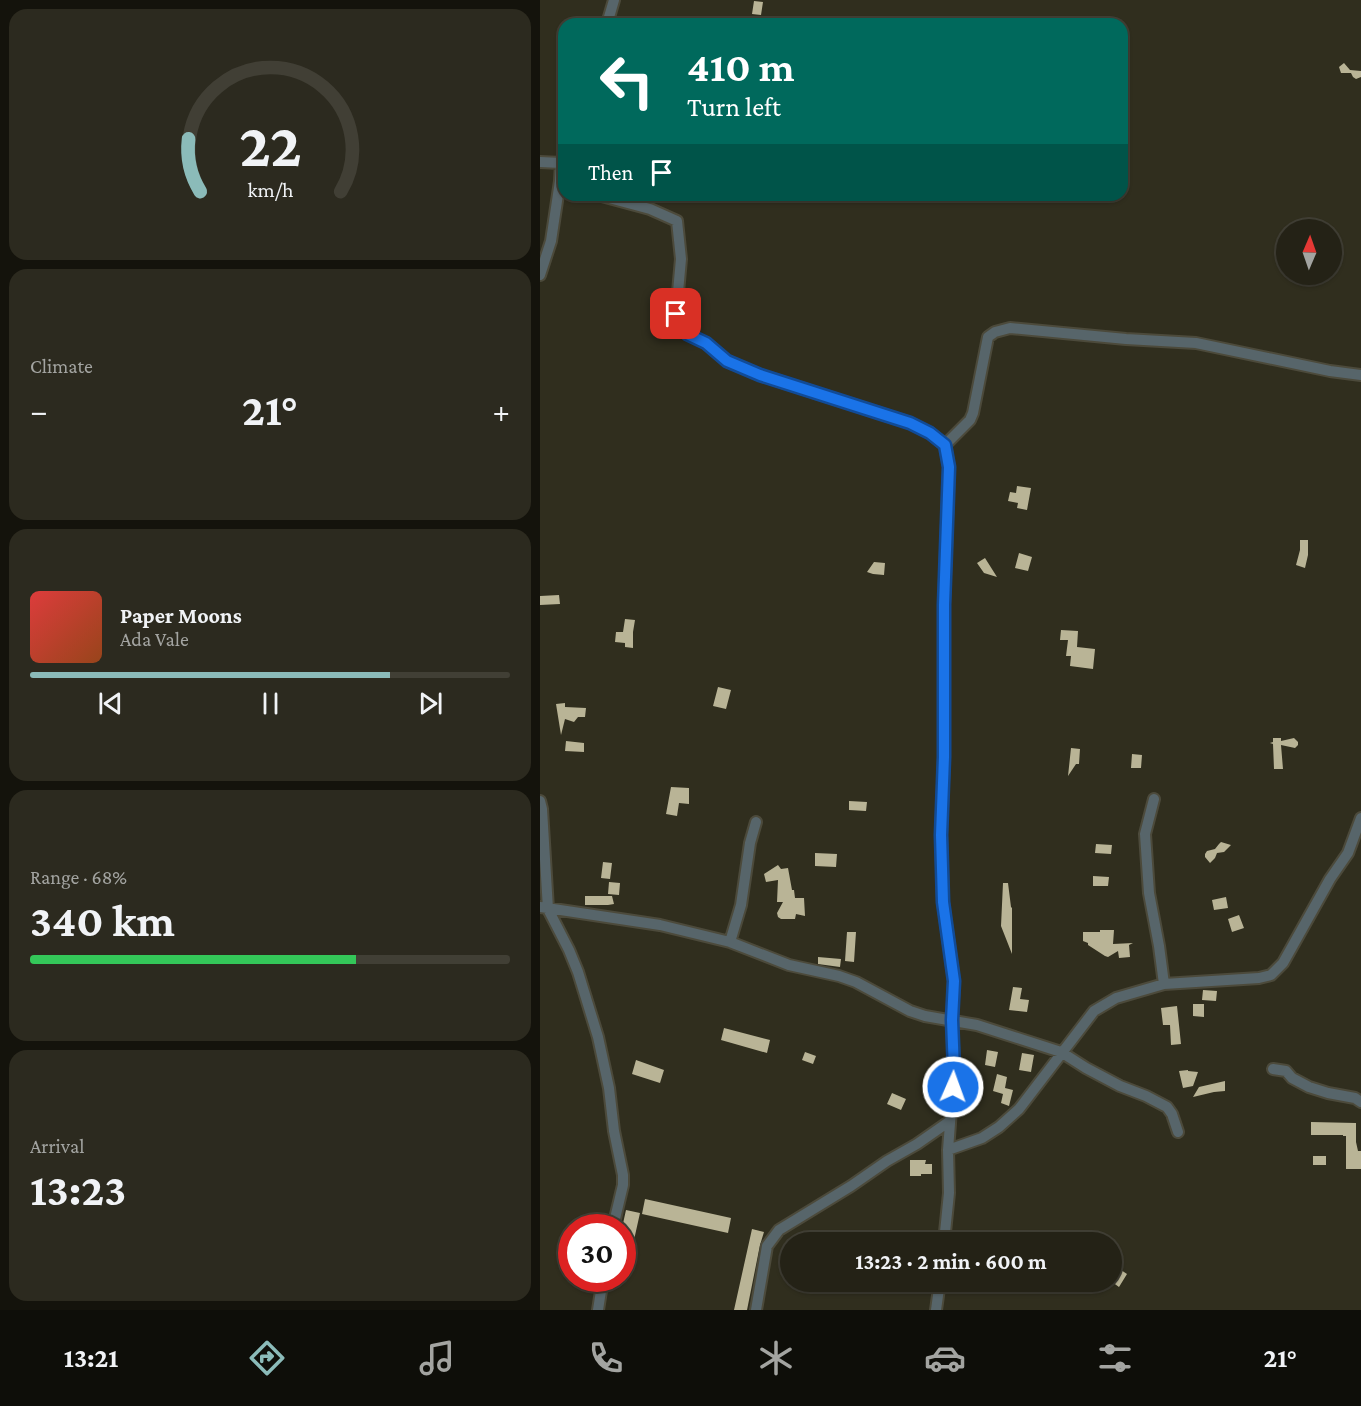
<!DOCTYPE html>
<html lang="en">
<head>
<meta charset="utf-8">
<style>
  :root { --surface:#242216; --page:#2c2a1f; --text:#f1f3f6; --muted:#a3a4a1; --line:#413f35; --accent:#8bbbb9 }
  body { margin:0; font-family:"Crimson Pro",serif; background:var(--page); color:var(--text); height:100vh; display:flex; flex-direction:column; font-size:22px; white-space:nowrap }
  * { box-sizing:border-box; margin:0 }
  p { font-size:20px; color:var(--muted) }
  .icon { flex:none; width:33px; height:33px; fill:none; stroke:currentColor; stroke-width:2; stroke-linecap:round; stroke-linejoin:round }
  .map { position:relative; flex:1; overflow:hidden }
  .panel { display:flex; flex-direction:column; gap:9px; padding:9px; background:#14130c; width:540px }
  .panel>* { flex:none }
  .banner { position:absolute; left:18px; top:18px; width:570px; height:183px; border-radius:18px; box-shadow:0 2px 4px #0004,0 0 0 2px var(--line); background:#00695c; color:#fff; overflow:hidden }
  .needle { width:39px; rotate:2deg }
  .tools { position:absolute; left:736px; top:219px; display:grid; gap:12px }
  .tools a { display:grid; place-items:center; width:66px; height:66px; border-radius:50%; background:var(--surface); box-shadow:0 2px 4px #0004,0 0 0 2px var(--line); font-size:30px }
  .speed { position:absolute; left:18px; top:1214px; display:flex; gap:12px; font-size:30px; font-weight:700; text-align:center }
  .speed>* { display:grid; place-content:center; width:78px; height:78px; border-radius:50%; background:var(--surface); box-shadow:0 2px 4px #0004,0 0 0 2px var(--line); line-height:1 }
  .speed .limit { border:9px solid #d22; background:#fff; color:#111 }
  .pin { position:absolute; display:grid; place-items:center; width:51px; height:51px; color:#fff; margin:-26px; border-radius:12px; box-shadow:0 3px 9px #0006 }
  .me { position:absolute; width:66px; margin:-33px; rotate:2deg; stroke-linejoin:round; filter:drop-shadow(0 0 4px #0008) }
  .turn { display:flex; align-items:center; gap:21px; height:126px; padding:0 30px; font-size:27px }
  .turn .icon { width:78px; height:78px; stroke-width:2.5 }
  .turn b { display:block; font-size:42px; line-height:51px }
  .then { display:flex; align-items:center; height:57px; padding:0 30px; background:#0003; gap:12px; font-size:22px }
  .big { font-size:45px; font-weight:700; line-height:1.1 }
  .panel .widget { flex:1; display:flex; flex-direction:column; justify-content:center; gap:9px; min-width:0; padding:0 21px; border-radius:18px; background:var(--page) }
  .panel .dial { align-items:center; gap:0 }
  .dial svg { height:156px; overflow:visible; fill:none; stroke:var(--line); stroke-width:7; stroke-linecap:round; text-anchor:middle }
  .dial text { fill:var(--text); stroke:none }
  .song { display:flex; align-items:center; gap:18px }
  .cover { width:72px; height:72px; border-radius:9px; background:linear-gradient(135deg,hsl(0 70% 55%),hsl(20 70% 35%)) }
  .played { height:6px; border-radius:3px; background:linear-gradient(90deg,var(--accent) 75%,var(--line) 75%) }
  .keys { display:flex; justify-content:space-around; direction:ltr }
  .heat { display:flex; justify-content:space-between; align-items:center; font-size:33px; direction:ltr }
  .charge { height:9px; border-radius:4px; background:linear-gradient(90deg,#34c759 68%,var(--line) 0) }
  .trip { position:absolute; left:240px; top:1232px; width:342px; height:60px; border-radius:30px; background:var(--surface); box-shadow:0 2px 4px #0004,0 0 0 2px var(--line); font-weight:700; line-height:60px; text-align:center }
  .tab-bar { display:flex; height:96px; justify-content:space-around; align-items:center; background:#0e0e09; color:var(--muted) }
  .tab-bar .icon { width:42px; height:42px }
  .tab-bar .on { color:var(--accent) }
  .tab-bar b { font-size:27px; color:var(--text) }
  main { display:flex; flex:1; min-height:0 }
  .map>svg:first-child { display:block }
  .building { fill:#b9b496 }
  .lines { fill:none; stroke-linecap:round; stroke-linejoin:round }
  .street-casing { stroke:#4c4a3b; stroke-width:14 }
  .street { stroke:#57656a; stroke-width:10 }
  .route-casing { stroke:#114b97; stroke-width:15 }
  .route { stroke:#1a73e8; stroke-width:10 }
</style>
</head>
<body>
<main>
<section class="panel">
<div class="widget dial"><svg viewBox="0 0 100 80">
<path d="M14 69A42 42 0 1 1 86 69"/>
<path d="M14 69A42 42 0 0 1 8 42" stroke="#8bbbb9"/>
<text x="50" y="56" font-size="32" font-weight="700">22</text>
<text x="50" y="72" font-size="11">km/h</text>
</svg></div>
<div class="widget"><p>Climate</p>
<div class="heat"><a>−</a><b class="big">21°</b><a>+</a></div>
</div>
<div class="widget">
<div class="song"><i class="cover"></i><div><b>Paper Moons</b><p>Ada Vale</p></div></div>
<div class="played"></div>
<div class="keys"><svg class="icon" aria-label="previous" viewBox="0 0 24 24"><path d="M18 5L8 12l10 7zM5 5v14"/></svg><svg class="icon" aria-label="pause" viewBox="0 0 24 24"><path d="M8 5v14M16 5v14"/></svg><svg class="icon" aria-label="next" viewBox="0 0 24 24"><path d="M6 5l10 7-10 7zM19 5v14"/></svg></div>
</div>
<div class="widget"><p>Range · 68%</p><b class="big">340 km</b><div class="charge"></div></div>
<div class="widget"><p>Arrival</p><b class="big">13:23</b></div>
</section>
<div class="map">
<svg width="821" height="1310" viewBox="0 0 821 1310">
  <rect width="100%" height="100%" fill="#302e1e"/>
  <path class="building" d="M 214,1 L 223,2 L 221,15 L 212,14 Z
    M 804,63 L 810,70 L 821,71 L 821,77 L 816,79 L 813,77 L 811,73 L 801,73 L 799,67 Z
    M 477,486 L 491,488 L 487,510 L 477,508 L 478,503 L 468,501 L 470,492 L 476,493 Z
    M 760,540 L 768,540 L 768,555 L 765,568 L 756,565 L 760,550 Z
    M 479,553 L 492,557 L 488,571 L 475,568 Z
    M 445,558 L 457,577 L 444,573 L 437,563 Z
    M 334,562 L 345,563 L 344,575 L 333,574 L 327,572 Z
    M 19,595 L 20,604 L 0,605 L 0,596 Z
    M 85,619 L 95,620 L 93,632 L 93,648 L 85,647 L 85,643 L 75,642 L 76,632 L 83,632 Z
    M 521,630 L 538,631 L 537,647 L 555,649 L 553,669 L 530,666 L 531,656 L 526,656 L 528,640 L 520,640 Z
    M 178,687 L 191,690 L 186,709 L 173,706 Z
    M 25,703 L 25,707 L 46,708 L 45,717 L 38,717 L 34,722 L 25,719 L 21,735 L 16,704 Z
    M 733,738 L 741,738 L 741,741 L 754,738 L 758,742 L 758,745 L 755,748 L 741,745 L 743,769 L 734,769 L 733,744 L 730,743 L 733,742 Z
    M 26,741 L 44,743 L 44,752 L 25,751 Z
    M 531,748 L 540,749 L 539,764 L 536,764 L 528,776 Z
    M 592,754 L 602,755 L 601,768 L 591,768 Z
    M 131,787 L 149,788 L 149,804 L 139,803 L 137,816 L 126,814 Z
    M 309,801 L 327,802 L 326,811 L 309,810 Z
    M 681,842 L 691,845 L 684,852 L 677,853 L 675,858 L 670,863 L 665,857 L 665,854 L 667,851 L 675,849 L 679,844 Z
    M 556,844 L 572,845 L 571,854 L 555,853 Z
    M 275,853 L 297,854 L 296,867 L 275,866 Z
    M 63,862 L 72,863 L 70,879 L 61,878 Z
    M 238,865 L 241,869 L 248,868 L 252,890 L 254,890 L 255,898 L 264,898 L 265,916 L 256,914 L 255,919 L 241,919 L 238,917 L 237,913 L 243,902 L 237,902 L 238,880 L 226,882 L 224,874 Z
    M 553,876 L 569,877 L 568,886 L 553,886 Z
    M 69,882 L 80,883 L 79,895 L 68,894 Z
    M 463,883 L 468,883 L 471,907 L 472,908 L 472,954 L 461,926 Z
    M 45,896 L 72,896 L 74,904 L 68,905 L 45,905 Z
    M 686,897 L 688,908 L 674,910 L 672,900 Z
    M 699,915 L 704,928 L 692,932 L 688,919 Z
    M 560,930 L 574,930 L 573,944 L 593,943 L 589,945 L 590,957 L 579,958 L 578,951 L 568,957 L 565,956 L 548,945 L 548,943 L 543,941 L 543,932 L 560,932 Z
    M 307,932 L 316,932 L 314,962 L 305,961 Z
    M 278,957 L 301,959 L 300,967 L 278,964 Z
    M 473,987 L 482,988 L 480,999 L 489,1000 L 487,1012 L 469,1010 Z
    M 663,990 L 677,991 L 676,1001 L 662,1000 Z
    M 653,1004 L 664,1004 L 664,1017 L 653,1016 Z
    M 637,1006 L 641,1044 L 631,1045 L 630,1025 L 623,1025 L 621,1008 Z
    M 184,1028 L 230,1040 L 227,1053 L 181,1040 Z
    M 447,1050 L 458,1052 L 455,1067 L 445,1065 Z
    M 265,1052 L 276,1056 L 273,1064 L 262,1060 Z
    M 482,1053 L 494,1055 L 491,1072 L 479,1070 Z
    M 96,1060 L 124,1070 L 120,1083 L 92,1074 Z
    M 648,1070 L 648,1071 L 658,1072 L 653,1086 L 643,1088 L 639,1071 Z
    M 457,1074 L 467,1077 L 465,1088 L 473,1090 L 469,1106 L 461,1103 L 463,1094 L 453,1091 Z
    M 685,1081 L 685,1091 L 674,1092 L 653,1097 L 659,1087 Z
    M 352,1093 L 366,1099 L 361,1110 L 347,1104 Z
    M 771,1122 L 816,1123 L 816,1142 L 818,1151 L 821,1151 L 821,1169 L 806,1169 L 806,1136 L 803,1136 L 803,1135 L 771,1135 Z
    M 773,1156 L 786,1156 L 786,1165 L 773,1165 Z
    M 370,1160 L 386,1160 L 385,1164 L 392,1164 L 392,1174 L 381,1174 L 381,1176 L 370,1176 Z
    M 105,1199 L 191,1218 L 188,1233 L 102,1214 Z
    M 86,1210 L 100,1213 L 86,1276 L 82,1276 L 82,1228 Z
    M 212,1229 L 224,1232 L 220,1245 L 207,1310 L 194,1310 Z
    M 575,1266 L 587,1274 L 579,1287 L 572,1282 L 572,1272 Z
    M 352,1281 L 365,1281 L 364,1291 L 351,1290 Z"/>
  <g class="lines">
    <g class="street-casing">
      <path id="street" d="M 67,24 L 74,0
        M 0,162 L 21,163
        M 58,195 L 110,209 L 137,221 L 141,259 L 136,314 L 147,334 L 166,343 L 187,361 L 220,375 L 370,423 L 390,433 L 405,445 L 409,467 L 404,605 L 404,757 L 401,835 L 403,902 L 414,981 L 412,1020 L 414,1070 L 408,1150 L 409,1193 L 404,1242
        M 0,275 L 11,241 L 20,181 L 21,163 L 24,153
        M 405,445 L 430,420 L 433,413 L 448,337 L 455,332 L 470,328 L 586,339 L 656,343 L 790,371 L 821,375
        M 614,799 L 605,834 L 609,893 L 619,946 L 624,984
        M 0,801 L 2,809 L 8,909 L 29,950 L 38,972 L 58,1037 L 69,1088 L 74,1131 L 83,1175 L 83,1185 L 73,1227
        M 0,907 L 120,925 L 190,942 L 249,965 L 299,976 L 316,982 L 370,1011 L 385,1016 L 437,1025 L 521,1052 L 546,1068 L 580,1086 L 606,1096 L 627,1107 L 632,1114 L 638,1132
        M 190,942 L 201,905 L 210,843 L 216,822
        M 733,1069 L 746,1071 L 752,1078 L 769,1087 L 788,1093 L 815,1098 L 821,1102
        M 408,1150 L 442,1138 L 459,1127 L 479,1109 L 554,1011 L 576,998 L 624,984 L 719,978 L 731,975 L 743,963 L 790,879 L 808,853 L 821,818
        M 58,1310 L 63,1278
        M 216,1310 L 227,1246 L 239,1230 L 311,1186 L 347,1161 L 377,1144 L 410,1121
        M 396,1310 L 400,1281"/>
    </g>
    <use href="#street" class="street"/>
  </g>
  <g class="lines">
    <g class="route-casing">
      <path id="route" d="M 136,314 L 147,334 L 166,343 L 187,361 L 220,375 L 370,423 L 390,433 L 405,445 L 409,467 L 404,605 L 404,757 L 401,835 L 403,902 L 414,981 L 412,1020 L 414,1070 L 413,1087"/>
    </g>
    <use href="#route" class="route"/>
  </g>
</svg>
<div class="tools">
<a><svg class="needle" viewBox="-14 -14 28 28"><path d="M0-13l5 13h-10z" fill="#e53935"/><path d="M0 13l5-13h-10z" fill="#a3a4a1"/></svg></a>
</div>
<div class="speed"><div class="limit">30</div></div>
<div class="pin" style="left:136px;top:314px;background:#d93025"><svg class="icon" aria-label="arrive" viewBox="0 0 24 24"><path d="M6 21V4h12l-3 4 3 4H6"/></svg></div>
<svg class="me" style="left:413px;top:1087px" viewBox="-20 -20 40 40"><circle r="17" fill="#1a73e8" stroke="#fff" stroke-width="3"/><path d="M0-11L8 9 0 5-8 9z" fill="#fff"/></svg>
<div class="trip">13:23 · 2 min · 600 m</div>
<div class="banner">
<div class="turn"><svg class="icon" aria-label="left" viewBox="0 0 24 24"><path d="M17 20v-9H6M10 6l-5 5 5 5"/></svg><div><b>410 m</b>Turn left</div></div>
<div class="then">Then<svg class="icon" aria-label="arrive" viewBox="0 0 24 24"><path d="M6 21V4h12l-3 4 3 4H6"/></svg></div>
</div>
</div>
</main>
<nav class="tab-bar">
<b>13:21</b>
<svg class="icon on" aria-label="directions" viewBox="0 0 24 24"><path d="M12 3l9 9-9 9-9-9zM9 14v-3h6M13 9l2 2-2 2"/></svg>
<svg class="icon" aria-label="music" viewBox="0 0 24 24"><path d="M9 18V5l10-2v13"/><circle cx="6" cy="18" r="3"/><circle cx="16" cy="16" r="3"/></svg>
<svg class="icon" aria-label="phone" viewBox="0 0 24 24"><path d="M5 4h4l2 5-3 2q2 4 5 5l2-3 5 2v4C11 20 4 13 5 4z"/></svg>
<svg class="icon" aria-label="climate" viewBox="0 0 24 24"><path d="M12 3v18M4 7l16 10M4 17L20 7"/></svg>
<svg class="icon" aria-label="car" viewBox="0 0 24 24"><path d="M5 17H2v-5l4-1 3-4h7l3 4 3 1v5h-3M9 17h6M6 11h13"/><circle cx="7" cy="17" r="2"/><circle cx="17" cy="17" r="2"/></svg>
<svg class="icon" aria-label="filters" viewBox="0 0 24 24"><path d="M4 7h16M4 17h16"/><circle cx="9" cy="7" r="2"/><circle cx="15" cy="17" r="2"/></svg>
<b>21°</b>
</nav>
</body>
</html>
